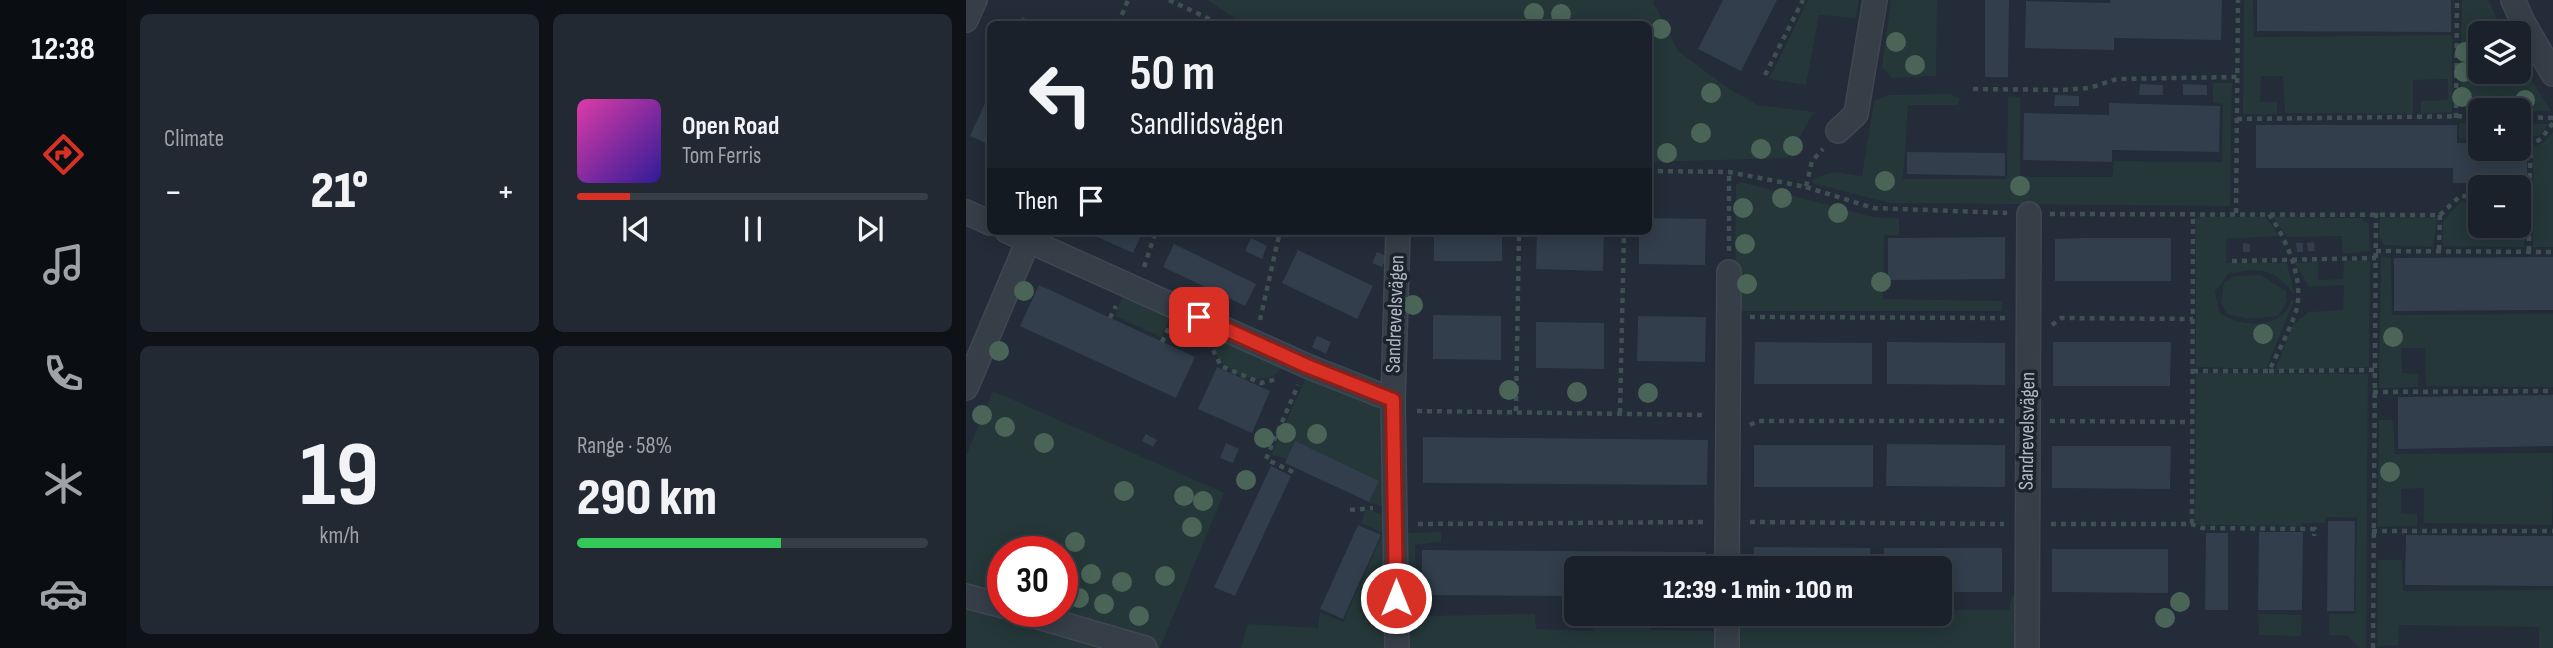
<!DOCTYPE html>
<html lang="en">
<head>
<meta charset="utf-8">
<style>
  :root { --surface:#1a212a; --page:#232932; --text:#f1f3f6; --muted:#9fa3a8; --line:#383e47; --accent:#d93025 }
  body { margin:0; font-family:"Sofia Sans Condensed",sans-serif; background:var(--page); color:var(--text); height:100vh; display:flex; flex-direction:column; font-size:26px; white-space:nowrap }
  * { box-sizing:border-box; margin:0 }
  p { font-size:23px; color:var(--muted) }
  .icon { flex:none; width:38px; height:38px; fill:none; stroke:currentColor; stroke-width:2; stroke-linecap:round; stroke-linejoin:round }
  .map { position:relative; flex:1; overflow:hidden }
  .details { display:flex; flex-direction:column; gap:14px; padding:14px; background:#0e1217; width:840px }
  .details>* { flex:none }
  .hud { position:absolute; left:21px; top:21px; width:665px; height:214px; border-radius:10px; box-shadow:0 4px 18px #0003,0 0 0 2px var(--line); background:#1a212a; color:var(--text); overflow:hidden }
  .buttons { position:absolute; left:1502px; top:21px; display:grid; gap:14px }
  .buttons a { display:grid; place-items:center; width:63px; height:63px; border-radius:10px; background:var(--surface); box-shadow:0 4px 18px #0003,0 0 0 2px var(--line); font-size:35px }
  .speed { position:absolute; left:21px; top:536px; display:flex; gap:14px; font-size:35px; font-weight:700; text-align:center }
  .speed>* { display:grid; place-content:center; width:91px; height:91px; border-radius:50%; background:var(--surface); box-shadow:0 4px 18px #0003,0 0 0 2px var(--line); line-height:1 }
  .speed .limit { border:10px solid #d22; background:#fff; color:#111 }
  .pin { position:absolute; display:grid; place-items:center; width:60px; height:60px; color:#fff; margin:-30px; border-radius:14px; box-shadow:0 4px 10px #0006 }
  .me { position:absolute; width:77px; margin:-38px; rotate:0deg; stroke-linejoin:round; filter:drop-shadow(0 0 5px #0008) }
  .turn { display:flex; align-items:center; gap:24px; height:147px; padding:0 28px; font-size:32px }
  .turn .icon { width:91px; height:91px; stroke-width:2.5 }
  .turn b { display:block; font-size:49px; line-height:60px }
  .then { display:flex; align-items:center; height:66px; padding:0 28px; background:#0003; gap:14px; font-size:26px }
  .big { font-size:52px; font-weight:800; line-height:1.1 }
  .details .tile { flex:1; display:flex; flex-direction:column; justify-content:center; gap:10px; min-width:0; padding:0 24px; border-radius:10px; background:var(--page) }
  .details .dial { align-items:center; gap:0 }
  .dial b { font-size:91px; line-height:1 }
  .song { display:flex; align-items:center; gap:21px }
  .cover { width:84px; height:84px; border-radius:10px; background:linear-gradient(135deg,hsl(320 70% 55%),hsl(250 70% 35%)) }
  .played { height:7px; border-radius:4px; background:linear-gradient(90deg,var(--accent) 15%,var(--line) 15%) }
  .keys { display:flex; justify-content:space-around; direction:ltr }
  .heat { display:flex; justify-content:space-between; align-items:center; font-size:38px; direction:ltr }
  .charge { height:10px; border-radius:5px; background:linear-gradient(90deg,#34c759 58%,var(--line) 0) }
  .details .tiles { flex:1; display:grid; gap:14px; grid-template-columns:repeat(2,1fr) }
  .trip { position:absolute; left:598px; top:556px; width:388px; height:70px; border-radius:10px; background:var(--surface); box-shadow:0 4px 18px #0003,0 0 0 2px var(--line); font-weight:800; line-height:70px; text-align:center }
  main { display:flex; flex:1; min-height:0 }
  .tabs { display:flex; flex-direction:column; width:126px; justify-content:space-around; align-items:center; background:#0a0d11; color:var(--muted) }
  .tabs .icon { width:49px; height:49px }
  .tabs .selected { color:var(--accent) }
  .tabs b { font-size:32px; color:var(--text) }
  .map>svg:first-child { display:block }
  .green { fill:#253739; fill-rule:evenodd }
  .building { fill:#323e4c }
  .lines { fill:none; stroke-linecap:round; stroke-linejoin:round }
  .street-casing { stroke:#404752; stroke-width:26 }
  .path { stroke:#3e5051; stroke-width:4.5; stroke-dasharray:5 5; stroke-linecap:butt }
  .street { stroke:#363e48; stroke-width:23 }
  .tree { fill:#4a6558 }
  .route-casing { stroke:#8d1f18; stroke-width:18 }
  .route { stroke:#d93025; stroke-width:12 }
  .labels { text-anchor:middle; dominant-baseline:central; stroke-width:7; stroke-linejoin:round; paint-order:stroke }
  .street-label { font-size:21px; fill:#b1b9c5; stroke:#1c232d }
</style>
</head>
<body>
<main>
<nav class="tabs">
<b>12:38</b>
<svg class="icon selected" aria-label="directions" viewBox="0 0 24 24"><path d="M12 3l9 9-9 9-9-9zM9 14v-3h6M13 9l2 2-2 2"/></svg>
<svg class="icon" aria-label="music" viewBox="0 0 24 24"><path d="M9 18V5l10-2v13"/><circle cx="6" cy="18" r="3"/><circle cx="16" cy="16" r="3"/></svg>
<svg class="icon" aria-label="phone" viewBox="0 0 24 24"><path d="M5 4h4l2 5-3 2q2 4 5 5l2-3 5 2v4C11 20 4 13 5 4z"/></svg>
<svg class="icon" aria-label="climate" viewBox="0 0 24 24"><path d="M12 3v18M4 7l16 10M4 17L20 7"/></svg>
<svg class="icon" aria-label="car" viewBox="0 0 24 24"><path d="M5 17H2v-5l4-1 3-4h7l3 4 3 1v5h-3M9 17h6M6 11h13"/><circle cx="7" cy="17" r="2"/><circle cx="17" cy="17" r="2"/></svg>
</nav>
<section class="details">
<div class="tiles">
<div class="tile"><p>Climate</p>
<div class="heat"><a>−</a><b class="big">21°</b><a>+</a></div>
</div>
<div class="tile">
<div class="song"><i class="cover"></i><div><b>Open Road</b><p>Tom Ferris</p></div></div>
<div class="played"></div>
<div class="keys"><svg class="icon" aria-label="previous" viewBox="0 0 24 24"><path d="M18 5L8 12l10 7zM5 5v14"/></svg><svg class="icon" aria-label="pause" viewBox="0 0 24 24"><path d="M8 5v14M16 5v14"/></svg><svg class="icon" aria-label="next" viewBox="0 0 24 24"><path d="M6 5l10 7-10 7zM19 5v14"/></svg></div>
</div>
<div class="tile dial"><b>19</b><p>km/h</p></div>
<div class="tile"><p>Range · 58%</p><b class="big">290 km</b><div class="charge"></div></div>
</div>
</section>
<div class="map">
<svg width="1587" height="648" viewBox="0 0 1587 648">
  <rect width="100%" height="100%" fill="#232c38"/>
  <path class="green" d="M 241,0 L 689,0 L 687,2 L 712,51 L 762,88 L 792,105 L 848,112 L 822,158 L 683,162 L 682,24 L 278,24 Z
    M 842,0 L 893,0 L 890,18 L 853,15 L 840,85 L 803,79 Z
    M 925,0 L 971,0 L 970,76 L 926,78 L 916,67 Z
    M 1278,0 L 1287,0 L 1288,37 L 1486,35 L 1486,112 L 1455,114 L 1455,101 L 1482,100 L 1482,79 L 1447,80 L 1447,114 L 1319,113 L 1317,76 L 1295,76 L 1294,102 L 1311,102 L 1311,114 L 1277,114 Z
    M 1496,0 L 1522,0 L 1538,33 L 1514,33 L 1514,72 L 1552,72 L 1552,58 L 1585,111 L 1513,110 L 1511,102 L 1494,102 Z
    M 1247,83 L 1266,83 L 1264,206 L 924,203 L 846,183 L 847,178 L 868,172 L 896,176 L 908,101 L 923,95 L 984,94 L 993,98 L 992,105 L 942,105 L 937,179 L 1041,179 L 1042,96 L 1054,97 L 1054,177 L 1146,177 L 1148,161 L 1256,162 L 1257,104 L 1247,103 Z
    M 1493,123 L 1514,123 L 1514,138 L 1493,138 Z
    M 1552,124 L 1582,124 L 1573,136 L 1552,138 Z
    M 1587,132 L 1587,247 L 1567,247 L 1567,146 L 1577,143 Z
    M 775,182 L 907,217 L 933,218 L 933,235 L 918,235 L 917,299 L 1036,301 L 1036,311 L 774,311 L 773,281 L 769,281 L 770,185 Z
    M 1495,202 L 1514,202 L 1514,226 L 1544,226 L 1544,234 L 1558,234 L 1558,247 L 1477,246 L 1477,221 Z
    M 1234,217 L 1300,217 L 1313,236 L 1260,239 L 1260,263 L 1321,263 L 1328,294 C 1306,267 1295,268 1262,274 L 1249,292 L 1253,312 C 1273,328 1318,330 1325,300 L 1328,301 L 1300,369 L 1230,367 L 1230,218 Z
    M 1307,217 L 1393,218 L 1403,224 L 1404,251 L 1377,254 L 1376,236 L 1321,237 Z
    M 1418,217 L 1471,218 L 1467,247 L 1418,245 L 1413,235 L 1414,219 Z
    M 1415,257 L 1425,258 L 1426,315 L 1587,314 L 1587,387 L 1460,386 L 1459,348 L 1435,348 L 1436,373 L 1452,374 L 1452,387 L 1413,388 Z
    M 1378,261 L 1404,261 L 1403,367 L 1309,370 L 1327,325 L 1342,312 L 1377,310 L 1378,285 L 1343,287 L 1329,263 L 1352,262 L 1352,280 L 1377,279 Z
    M 1295,275 L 1320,291 L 1321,301 L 1312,316 L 1284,319 L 1261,314 L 1255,302 L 1258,282 L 1269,276 Z
    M 159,291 L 207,312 L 195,337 L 149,316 Z
    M 253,335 L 318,364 C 304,393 257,375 249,351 Z
    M 1230,373 L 1402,374 L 1400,648 L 1394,648 L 1382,636 L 1363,635 L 1363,614 L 1389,614 L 1391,518 L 1360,517 L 1360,523 L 1336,523 L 1335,526 L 1232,525 L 1229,521 Z
    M 341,375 L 412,407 L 423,426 L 422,509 L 403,502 L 413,481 L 305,455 Z
    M 27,391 L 258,493 L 194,648 L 0,648 L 0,456 ZM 37,551 L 96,551 L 96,611 L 37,611 Z
    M 1413,420 L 1427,420 L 1429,454 L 1587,453 L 1586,525 L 1458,523 L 1458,488 L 1435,489 L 1435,513 L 1451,514 L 1451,526 L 1411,527 Z
    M 400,509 L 422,517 L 420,648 L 275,648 L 282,624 L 352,628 L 354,612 L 377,622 L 417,533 L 395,523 Z
    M 475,532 L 475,542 L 449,545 L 451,616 L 569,614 L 570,629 L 627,631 L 628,614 L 684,614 L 684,630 L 754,631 L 753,648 L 438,648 L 441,533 Z
    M 1412,560 L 1436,560 L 1437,591 L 1587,590 L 1587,648 L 1573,648 L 1573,627 L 1433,625 L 1432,645 L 1411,646 Z
    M 1053,595 L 1052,648 L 771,648 L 771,614 L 975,614 L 975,610 L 1043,610 L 1046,597 Z
    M 1292,614 L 1336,615 L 1335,636 L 1293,635 Z"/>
  <path class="building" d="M 757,0 L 811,0 L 775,71 L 732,49 Z
    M 1019,0 L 1043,0 L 1042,77 L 1019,77 Z
    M 1144,0 L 1256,0 L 1255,40 L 1148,38 L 1148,50 L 1059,48 L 1060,1 L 1144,3 Z
    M 1291,0 L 1485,0 L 1485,32 L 1291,31 Z
    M 56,17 L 72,24 L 53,24 Z
    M 1174,84 L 1197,85 L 1197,95 L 1173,95 Z
    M 1217,84 L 1241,85 L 1241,95 L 1217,95 Z
    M 1089,95 L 1113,96 L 1113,106 L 1088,106 Z
    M 20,101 L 24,103 L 24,145 L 4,136 Z
    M 1143,103 L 1254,106 L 1253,152 L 1146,150 L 1146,162 L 1057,160 L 1058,113 L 1143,115 Z
    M 1290,125 L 1491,125 L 1491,143 L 1514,143 L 1514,149 L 1552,149 L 1552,143 L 1561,143 L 1561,183 L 1487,183 L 1487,168 L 1290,168 Z
    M 941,152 L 1039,153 L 1039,176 L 941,174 Z
    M 682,218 L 740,219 L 739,265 L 673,264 L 673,231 L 682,231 Z
    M 118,231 L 177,231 L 167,253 Z
    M 468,231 L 536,231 L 536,261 L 468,261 Z
    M 571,231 L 638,231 L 637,271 L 570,269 Z
    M 1039,237 L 1039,279 L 922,280 L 922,238 Z
    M 285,238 L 301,246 L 296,259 L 279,251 Z
    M 1118,238 L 1205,238 L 1205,281 L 1089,281 L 1089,239 Z
    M 1348,242 L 1349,251 L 1342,251 L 1341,243 Z
    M 1277,243 L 1284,244 L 1284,252 L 1277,252 Z
    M 1330,243 L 1337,243 L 1337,252 L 1331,252 Z
    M 208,244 L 290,284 L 279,306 L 197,267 Z
    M 332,250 L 407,286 L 391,319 L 316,283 Z
    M 411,252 L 421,256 L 416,267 L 406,263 Z
    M 1587,257 L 1587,310 L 1428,311 L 1428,258 Z
    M 73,285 L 229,357 L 210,398 L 54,326 Z
    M 467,315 L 535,316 L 535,360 L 467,359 Z
    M 672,316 L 740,317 L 739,362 L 671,361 Z
    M 570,322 L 638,323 L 638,369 L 570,368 Z
    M 351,336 L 365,342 L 360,354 L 346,347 Z
    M 789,342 L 906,343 L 906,384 L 788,384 Z
    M 921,342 L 1039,343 L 1039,385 L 921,384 Z
    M 1087,342 L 1205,342 L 1204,386 L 1087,386 Z
    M 251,367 L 304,391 L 286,433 L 232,409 Z
    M 1587,395 L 1587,446 L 1432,449 L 1432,397 Z
    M 180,434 L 191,440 L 187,447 L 176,441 Z
    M 457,437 L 742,440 L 741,485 L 457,483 Z
    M 329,441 L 413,481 L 403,502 L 319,463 Z
    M 260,443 L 273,449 L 267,463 L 254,458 Z
    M 921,444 L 1039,445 L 1039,487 L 920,486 Z
    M 788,445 L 907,445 L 907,487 L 788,487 Z
    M 1086,446 L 1205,446 L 1204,489 L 1086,488 Z
    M 305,466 L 325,476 L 269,596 L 248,587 Z
    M 1362,521 L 1389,521 L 1388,611 L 1361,611 Z
    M 392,525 L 415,535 L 377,619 L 354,609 Z
    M 1293,532 L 1337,532 L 1336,610 L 1292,610 Z
    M 1240,533 L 1262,533 L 1262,610 L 1239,610 Z
    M 1440,535 L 1587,536 L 1587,586 L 1439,585 Z
    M 788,547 L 904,548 L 904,569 L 788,569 Z
    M 918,548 L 1036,548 L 1036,592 L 975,592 L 975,569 L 918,569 Z
    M 1086,549 L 1202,549 L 1202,593 L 1086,592 Z
    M 456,550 L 740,552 L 740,569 L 611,569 L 611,596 L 456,595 Z"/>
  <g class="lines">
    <g class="street-casing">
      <path id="street" d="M 1547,0 L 1557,22 L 1587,74
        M 0,20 L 9,0
        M 872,131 L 890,114 L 909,0
        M 0,212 L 24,223
        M 41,231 L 341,366 L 427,400
        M 0,388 L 62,241 L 63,231
        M 761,569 L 763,272
        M 0,596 L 37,606
        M 52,611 L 179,648
        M 761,614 L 761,648
        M 431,648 L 427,400 L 432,231
        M 1061,648 L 1063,214"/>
    </g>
    <path class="path" d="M 203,0 L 254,24
      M 152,24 L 162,0
      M 799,75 L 837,0
      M 1007,89 L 1097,90 L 1123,88 L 1151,79 L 1271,77
      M 1552,117 L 1587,118
      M 1490,118 L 1491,0
      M 1271,119 L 1514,116
      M 682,171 L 763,172 L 840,187 L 846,161 L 857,149
      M 840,187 L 907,208 L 1041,213
      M 1552,197 L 1563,197 L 1565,144 L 1575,139 L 1587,123
      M 1270,213 L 1272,0
      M 1084,214 L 1474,215 L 1494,196 L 1514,197
      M 1473,250 L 1474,215
      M 763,251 L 763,172
      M 1410,251 L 1587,252
      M 1563,251 L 1563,197
      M 1266,261 L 1410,258
      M 178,267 L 190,231
      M 784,317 L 1041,318
      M 144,318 L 150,306
      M 294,320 L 314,231
      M 1086,325 L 1095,318 L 1227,319
      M 196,342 L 203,327
      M 247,350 L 255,366 L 295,383 L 311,379
      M 1227,371 L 1303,371 C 1312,352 1323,332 1330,311 C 1339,280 1320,239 1303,214
      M 1303,371 L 1408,370
      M 1407,392 L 1587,391
      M 451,411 L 739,415
      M 550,411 L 553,231
      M 654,413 L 658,231
      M 1084,421 L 1226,422
      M 784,425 L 792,421 L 1040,421
      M 327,472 L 300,459 L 332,385
      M 384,510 L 407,508
      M 784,522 L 1038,524
      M 452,524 L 741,522
      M 1085,524 L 1226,524 L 1236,528 L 1349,529 L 1348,536
      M 1226,524 L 1227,214
      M 1406,531 L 1587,531
      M 1407,648 L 1410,213"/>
    <use href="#street" class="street"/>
  </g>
  <g class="tree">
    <circle cx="568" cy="13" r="10"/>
    <circle cx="595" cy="14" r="10"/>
    <circle cx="695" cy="29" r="10"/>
    <circle cx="930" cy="42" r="10"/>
    <circle cx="1499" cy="52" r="10"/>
    <circle cx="949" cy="65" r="10"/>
    <circle cx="1498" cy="72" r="10"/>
    <circle cx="745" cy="93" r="10"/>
    <circle cx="1496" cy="97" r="10"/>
    <circle cx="1559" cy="100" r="10"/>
    <circle cx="735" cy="133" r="10"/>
    <circle cx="827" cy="146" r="10"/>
    <circle cx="795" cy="149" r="10"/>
    <circle cx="701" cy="153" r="10"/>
    <circle cx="919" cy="181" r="10"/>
    <circle cx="1054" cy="186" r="10"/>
    <circle cx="816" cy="198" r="10"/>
    <circle cx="777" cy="208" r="10"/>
    <circle cx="872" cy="213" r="10"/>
    <circle cx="779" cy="244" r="10"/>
    <circle cx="915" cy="282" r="10"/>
    <circle cx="781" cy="284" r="10"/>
    <circle cx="58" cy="291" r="10"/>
    <circle cx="447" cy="305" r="10"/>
    <circle cx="1297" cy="334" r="10"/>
    <circle cx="1427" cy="337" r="10"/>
    <circle cx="33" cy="351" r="10"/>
    <circle cx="543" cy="390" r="10"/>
    <circle cx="611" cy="392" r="10"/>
    <circle cx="682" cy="393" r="10"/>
    <circle cx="16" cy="415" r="10"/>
    <circle cx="39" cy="427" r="10"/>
    <circle cx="320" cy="433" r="10"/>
    <circle cx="351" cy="434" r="10"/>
    <circle cx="298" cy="438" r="10"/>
    <circle cx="78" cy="443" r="10"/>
    <circle cx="1424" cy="472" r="10"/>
    <circle cx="280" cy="480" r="10"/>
    <circle cx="158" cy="491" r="10"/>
    <circle cx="218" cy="496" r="10"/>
    <circle cx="237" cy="501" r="10"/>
    <circle cx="226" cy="527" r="10"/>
    <circle cx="109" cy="542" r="10"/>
    <circle cx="125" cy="574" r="10"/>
    <circle cx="199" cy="576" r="10"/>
    <circle cx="156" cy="582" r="10"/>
    <circle cx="113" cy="598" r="10"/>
    <circle cx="1214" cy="602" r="10"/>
    <circle cx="138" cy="604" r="10"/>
    <circle cx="173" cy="616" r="10"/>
    <circle cx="1199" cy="618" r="10"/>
  </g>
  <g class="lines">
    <g class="route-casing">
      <path id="route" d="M 233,317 L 341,366 L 427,400 L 430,598"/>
    </g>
    <use href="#route" class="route"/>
  </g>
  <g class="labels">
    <g class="street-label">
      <text transform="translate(429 314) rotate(-88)">Sandrevelsvägen</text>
      <text transform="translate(1061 431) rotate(-89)">Sandrevelsvägen</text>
    </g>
  </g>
</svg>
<div class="buttons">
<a><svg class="icon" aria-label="layers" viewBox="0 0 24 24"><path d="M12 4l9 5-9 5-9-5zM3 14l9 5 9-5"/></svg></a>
<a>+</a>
<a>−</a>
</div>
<div class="speed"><div class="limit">30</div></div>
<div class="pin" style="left:233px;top:317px;background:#d93025"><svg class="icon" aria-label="arrive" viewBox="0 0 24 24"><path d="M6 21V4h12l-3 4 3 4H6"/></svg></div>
<svg class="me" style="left:430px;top:598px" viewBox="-20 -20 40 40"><circle r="17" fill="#d93025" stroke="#fff" stroke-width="3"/><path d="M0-11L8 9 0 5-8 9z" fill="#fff"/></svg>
<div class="trip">12:39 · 1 min · 100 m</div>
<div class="hud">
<div class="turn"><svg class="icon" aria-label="left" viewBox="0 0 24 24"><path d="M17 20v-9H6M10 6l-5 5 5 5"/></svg><div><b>50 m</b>Sandlidsvägen</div></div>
<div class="then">Then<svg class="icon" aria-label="arrive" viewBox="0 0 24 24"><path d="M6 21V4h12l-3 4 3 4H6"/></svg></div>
</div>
</div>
</main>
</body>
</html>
